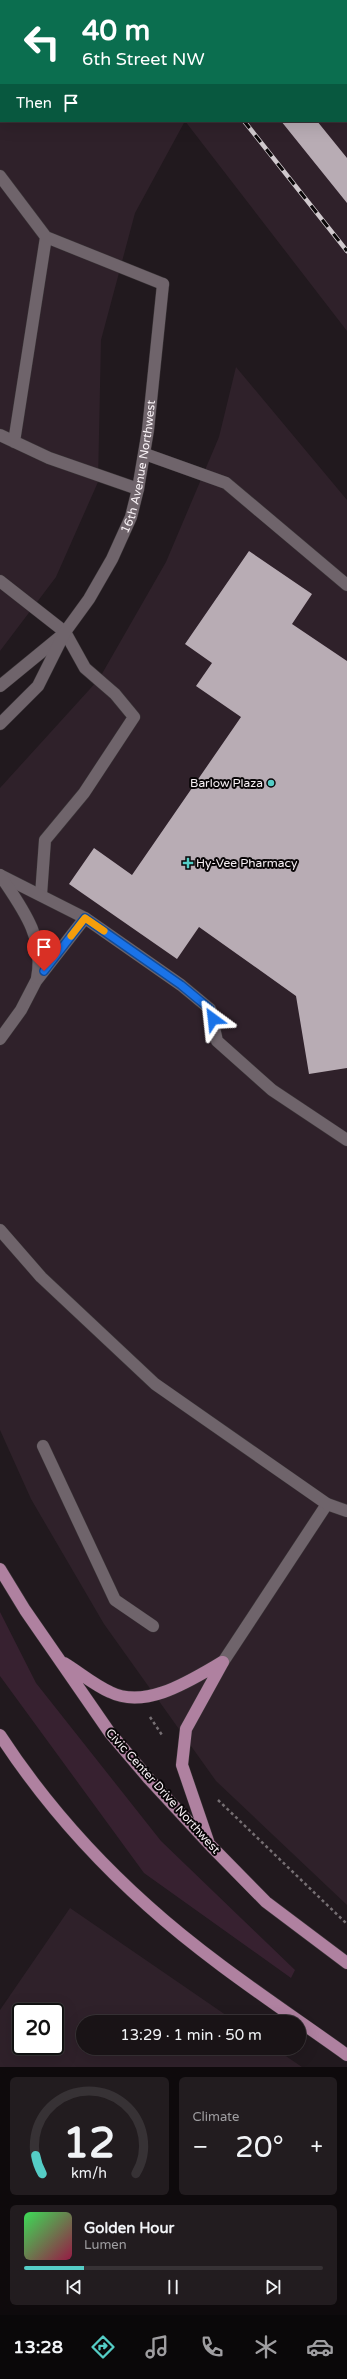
<!DOCTYPE html>
<html lang="en">
<head>
<meta charset="utf-8">
<style>
  :root { --surface:#191316; --page:#221c1f; --text:#f1f3f6; --muted:#9f9ea1; --line:#373235; --accent:#55cdc6 }
  body { margin:0; font-family:"Varela Round",sans-serif; background:var(--page); color:var(--text); height:100vh; display:flex; flex-direction:column; font-size:15px; white-space:nowrap }
  * { box-sizing:border-box; margin:0 }
  p { font-size:13px; color:var(--muted) }
  .icon { flex:none; width:22px; height:22px; fill:none; stroke:currentColor; stroke-width:2; stroke-linecap:round; stroke-linejoin:round }
  .map { position:relative; height:2067px; overflow:hidden }
  .panel { display:flex; flex-direction:column; gap:10px; padding:10px; background:#0e0a0c; flex:1 }
  .panel>* { flex:none }
  .top-card { position:absolute; left:0px; top:0px; width:347px; height:122px; box-shadow:0 4px 16px #0002,0 0 0 1px var(--line); background:#0b6e4f; color:#fff; overflow:hidden }
  .speed { position:absolute; left:12px; top:2003px; display:flex; gap:8px; font-size:20px; font-weight:700; text-align:center }
  .speed>* { display:grid; place-content:center; width:52px; height:52px; border-radius:50%; background:var(--surface); box-shadow:0 4px 16px #0002,0 0 0 1px var(--line); line-height:1 }
  .speed .limit { border:2px solid #111; border-radius:6px; background:#fff; color:#111 }
  .pin { position:absolute; display:grid; place-items:center; width:34px; height:34px; color:#fff; margin:-41px -17px; border-radius:50% 50% 50% 0; rotate:-45deg; box-shadow:0 0 4px #0007 }
  .pin .icon { rotate:45deg }
  .me { position:absolute; width:44px; margin:-22px; rotate:330deg; stroke-linejoin:round; filter:drop-shadow(0 0 3px #0008) }
  .turn { display:flex; align-items:center; gap:14px; height:84px; padding:0 16px; font-size:18px }
  .turn .icon { width:52px; height:52px; stroke-width:2.5 }
  .turn b { display:block; font-size:28px; line-height:34px }
  .then { display:flex; align-items:center; height:38px; padding:0 16px; background:#0003; gap:8px; font-size:15px }
  .big { font-size:30px; font-weight:600; line-height:1.1 }
  .panel .widget { flex:1; display:flex; flex-direction:column; justify-content:center; gap:6px; min-width:0; padding:0 14px; border-radius:6px; background:var(--page) }
  .panel .dial { align-items:center; gap:0 }
  .dial svg { height:104px; overflow:visible; fill:none; stroke:var(--line); stroke-width:7; stroke-linecap:round; text-anchor:middle }
  .dial text { fill:var(--text); stroke:none }
  .song { display:flex; align-items:center; gap:12px }
  .cover { width:48px; height:48px; border-radius:6px; background:linear-gradient(135deg,hsl(130 70% 55%),hsl(340 70% 35%)) }
  .played { height:4px; border-radius:2px; background:linear-gradient(90deg,var(--accent) 20%,var(--line) 20%) }
  .keys { display:flex; justify-content:space-around; direction:ltr }
  .heat { display:flex; justify-content:space-between; align-items:center; font-size:22px; direction:ltr }
  .panel .tiles { flex:1; display:grid; gap:10px; grid-template-columns:1fr 1fr }
  .widget:last-child { grid-column:span 2 }
  .trip { position:absolute; left:76px; top:2015px; width:230px; height:40px; border-radius:20px; background:var(--surface); box-shadow:0 4px 16px #0002,0 0 0 1px var(--line); font-weight:600; line-height:40px; text-align:center }
  .tabs { display:flex; height:64px; justify-content:space-around; align-items:center; background:#0a0809; color:var(--muted) }
  .tabs .icon { width:28px; height:28px }
  .tabs .on { color:var(--accent) }
  .tabs b { font-size:18px; color:var(--text) }
  .map>svg:first-child { display:block }
  .built { fill:#2f212a; fill-rule:evenodd }
  .green { fill:#372130 }
  .building { fill:#b8acb4 }
  .lines { fill:none; stroke-linecap:round; stroke-linejoin:round }
  .lane-casing { stroke:#3a3437; stroke-width:13 }
  .street-casing { stroke:#3a3437; stroke-width:13 }
  .primary-casing { stroke:#3a3437; stroke-width:13 }
  .path { stroke:#766f73; stroke-width:2.5; stroke-dasharray:3 3; stroke-linecap:butt }
  .lane { stroke:#6f646b; stroke-width:12 }
  .street { stroke:#6f646b; stroke-width:12 }
  .primary { stroke:#af81a0; stroke-width:12 }
  .rail-casing { stroke:#d0c9cd; stroke-width:4.5 }
  .rail { stroke:#090607; stroke-width:3; stroke-dasharray:9; stroke-linecap:butt }
  .route-casing { stroke:#114b97; stroke-width:10 }
  .route { stroke:#1a73e8; stroke-width:7 }
  .slow { stroke:#f59e0b; stroke-width:7 }
  .poi-dot { fill:#55cdc6; stroke:#090607; stroke-width:1.5 }
  .labels { text-anchor:middle; dominant-baseline:central; stroke-width:4; stroke-linejoin:round; paint-order:stroke }
  .street-label { font-size:12px; fill:#f7f0f4; stroke:#090607 }
  .poi-label { font-size:12px; fill:#f7f0f4; stroke:#090607; text-anchor:end }
</style>
</head>
<body>
<div class="map">
<svg width="347" height="2067" viewBox="0 0 347 2067">
  <rect width="100%" height="100%" fill="#21191e"/>
  <path class="built" d="M 0,0 L 347,0 L 347,331 L 185,121 L 135,213 L 101,340 L 98,482 L 56,577 L 0,651 ZM 1,1 L 346,1 L 346,121 L 1,121 Z
    M 236,367 L 347,500 L 347,1905 L 216,1781 L 104,1624 L 31,1499 L 0,1430 L 0,788 L 99,679 L 166,562 L 219,437 Z
    M 70,1908 L 236,2022 L 83,2022 L 83,2048 L 274,2048 L 302,2067 L 0,2067 L 0,2010 ZM 21,2012 L 55,2012 L 55,2046 L 21,2046 Z"/>
  <path class="green" d="M 0,1612 L 36,1683 L 161,1841 L 295,1970 L 291,1978 L 144,1873 L 0,1676 Z"/>
  <path class="building" d="M 281,121 L 317,121 L 347,158 L 347,203 Z
    M 249,551 L 312,594 L 292,624 L 347,661 L 347,1068 L 309,1074 L 296,996 L 199,927 L 177,959 L 69,884 L 94,848 L 132,875 L 241,717 L 196,686 L 212,663 L 185,644 Z"/>
  <g class="lines">
    <g class="lane-casing">
      <path id="lane" d="M 0,176 L 46,237 L 14,442
        M 46,237 L 163,284
        M 0,435 L 49,458 L 138,489
        M 145,454 L 226,483 L 347,585
        M 0,581 L 65,632 L 85,668 L 115,694 L 134,717 L 84,793 L 45,840 L 41,895
        M 85,918 L 181,985 L 210,1009 L 217,1041 L 272,1090 L 347,1140
        M 43,1446 L 115,1600 L 153,1626
        M 223,1662 L 327,1504"/>
    </g>
    <g class="street-casing">
      <g id="street">
        <path d="M 0,686 L 61,636"/>
        <path id="s1" d="M 0,724 L 38,686 L 65,632 L 89,599 L 112,559 L 131,517 L 138,489 L 148,430 L 163,284"/>
        <path d="M 0,875 L 85,918 L 36,981 L 21,1010 L 0,1039"/>
        <path d="M 0,875 C 22,908 45,937 37,978"/>
        <path d="M 0,1230 L 41,1277 L 155,1384 L 327,1504 L 347,1511"/>
      </g>
    </g>
    <g class="primary-casing">
      <path id="primary" d="M 0,1569 L 25,1610 L 110,1733 L 149,1779 L 210,1845 L 266,1902 L 347,1963
        M 64,1663 C 79,1672 94,1685 110,1692 C 146,1710 191,1680 222,1662
        M 0,1735 C 41,1798 92,1856 148,1906 C 209,1961 280,2007 347,2055
        M 208,1841 L 182,1765 L 186,1729 L 223,1662"/>
    </g>
    <path class="path" d="M 150,1717 L 162,1735
      M 218,1800 L 347,1924"/>
    <use href="#lane" class="lane"/>
    <use href="#street" class="street"/>
    <use href="#primary" class="primary"/>
    <g class="rail-casing">
      <path id="rail" d="M 148,0 L 149,1
        M 244,121 L 347,251"/>
    </g>
    <use href="#rail" class="rail"/>
  </g>
  <g class="lines">
    <g class="route-casing">
      <path id="route" d="M 44,971 L 85,918 L 181,985 L 210,1009 L 213,1019"/>
    </g>
    <use href="#route" class="route"/>
    <path class="slow" d="M 71,936 L 85,918 L 104,931"/>
  </g>
  <g class="poi-dot">
    <circle cx="271" cy="783" r="4"/>
    <path d="M186 857h4v4h4v4h-4v4h-4v-4h-4v-4h4z"/>
  </g>
  <g class="labels">
    <g class="street-label">
      <text stroke="none"><textPath href="#s1" startOffset="298">16th Avenue Northwest</textPath></text>
      <text transform="translate(163 1791) rotate(48)">Civic Center Drive Northwest</text>
    </g>
    <g class="poi-label">
      <text x="263" y="783">Barlow Plaza</text>
      <text x="196" y="863" text-anchor="start">Hy-Vee Pharmacy</text>
    </g>
  </g>
</svg>
<div class="speed"><div class="limit">20</div></div>
<div class="pin" style="left:44px;top:971px;background:#d93025"><svg class="icon" aria-label="arrive" viewBox="0 0 24 24"><path d="M6 21V4h12l-3 4 3 4H6"/></svg></div>
<svg class="me" style="left:213px;top:1019px" viewBox="-20 -20 40 40"><path d="M0-17L14 15 0 8-14 15z" fill="#1a73e8" stroke="#fff" stroke-width="4"/></svg>
<div class="trip">13:29 · 1 min · 50 m</div>
<div class="top-card">
<div class="turn"><svg class="icon" aria-label="left" viewBox="0 0 24 24"><path d="M17 20v-9H6M10 6l-5 5 5 5"/></svg><div><b>40 m</b>6th Street NW</div></div>
<div class="then">Then<svg class="icon" aria-label="arrive" viewBox="0 0 24 24"><path d="M6 21V4h12l-3 4 3 4H6"/></svg></div>
</div>
</div>
<section class="panel">
<div class="tiles">
<div class="widget dial"><svg viewBox="0 0 100 80">
<path d="M14 69A42 42 0 1 1 86 69"/>
<path d="M14 69A42 42 0 0 1 9 55" stroke="#55cdc6"/>
<text x="50" y="56" font-size="32" font-weight="700">12</text>
<text x="50" y="72" font-size="11">km/h</text>
</svg></div>
<div class="widget"><p>Climate</p>
<div class="heat"><a>−</a><b class="big">20°</b><a>+</a></div>
</div>
<div class="widget">
<div class="song"><i class="cover"></i><div><b>Golden Hour</b><p>Lumen</p></div></div>
<div class="played"></div>
<div class="keys"><svg class="icon" aria-label="previous" viewBox="0 0 24 24"><path d="M18 5L8 12l10 7zM5 5v14"/></svg><svg class="icon" aria-label="pause" viewBox="0 0 24 24"><path d="M8 5v14M16 5v14"/></svg><svg class="icon" aria-label="next" viewBox="0 0 24 24"><path d="M6 5l10 7-10 7zM19 5v14"/></svg></div>
</div>
</div>
</section>
<nav class="tabs">
<b>13:28</b>
<svg class="icon on" aria-label="directions" viewBox="0 0 24 24"><path d="M12 3l9 9-9 9-9-9zM9 14v-3h6M13 9l2 2-2 2"/></svg>
<svg class="icon" aria-label="music" viewBox="0 0 24 24"><path d="M9 18V5l10-2v13"/><circle cx="6" cy="18" r="3"/><circle cx="16" cy="16" r="3"/></svg>
<svg class="icon" aria-label="phone" viewBox="0 0 24 24"><path d="M5 4h4l2 5-3 2q2 4 5 5l2-3 5 2v4C11 20 4 13 5 4z"/></svg>
<svg class="icon" aria-label="climate" viewBox="0 0 24 24"><path d="M12 3v18M4 7l16 10M4 17L20 7"/></svg>
<svg class="icon" aria-label="car" viewBox="0 0 24 24"><path d="M5 17H2v-5l4-1 3-4h7l3 4 3 1v5h-3M9 17h6M6 11h13"/><circle cx="7" cy="17" r="2"/><circle cx="17" cy="17" r="2"/></svg>
</nav>
</body>
</html>
